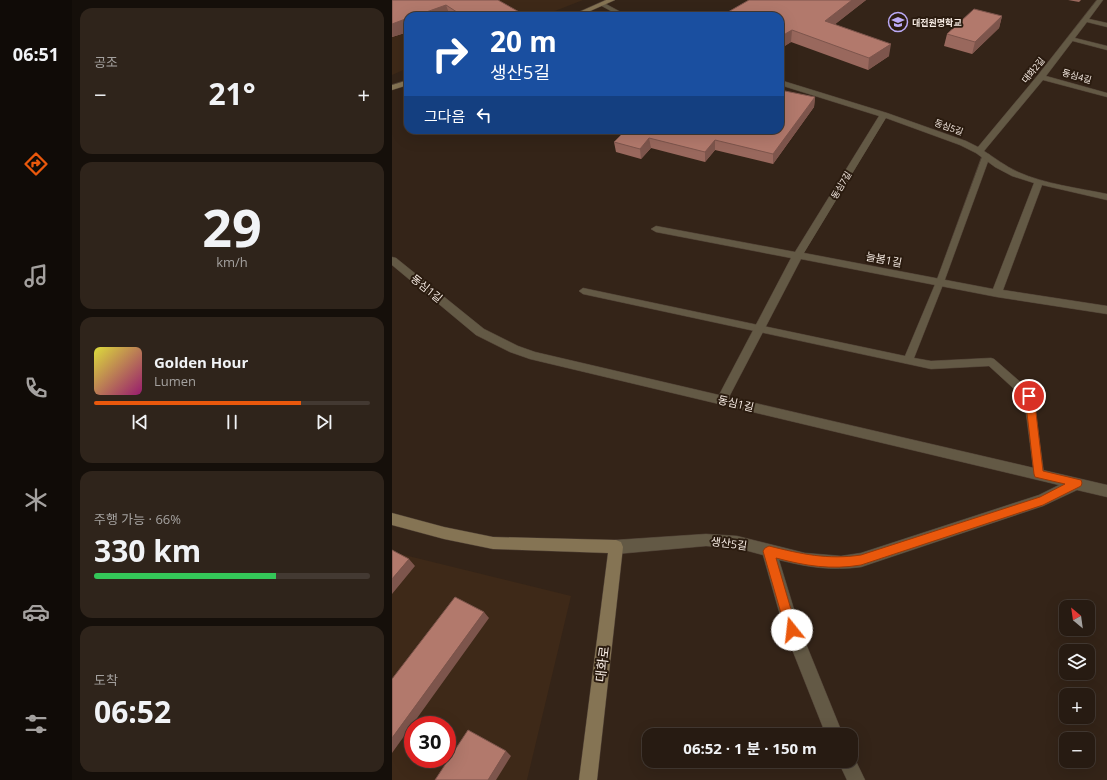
<!DOCTYPE html>
<html lang="ko">
<head>
<meta charset="utf-8">
<style>
  :root { --surface:#271b12; --page:#2f241b; --text:#f1f3f6; --muted:#a4a19f; --line:#433932; --accent:#ea580c }
  body { margin:0; font-family:"Open Sans","Noto Sans KR",sans-serif; background:var(--page); color:var(--text); height:100vh; display:flex; flex-direction:column; font-size:15px; white-space:nowrap }
  * { box-sizing:border-box; margin:0 }
  p { font-size:13px; color:var(--muted) }
  .icon { flex:none; width:22px; height:22px; fill:none; stroke:currentColor; stroke-width:2; stroke-linecap:round; stroke-linejoin:round }
  .map { position:relative; flex:1; overflow:hidden }
  .drawer { display:flex; flex-direction:column; gap:8px; padding:8px; background:#150f0a; width:320px }
  .drawer>* { flex:none }
  .top-card { position:absolute; left:12px; top:12px; width:380px; height:122px; border-radius:12px; box-shadow:0 4px 16px #0002,0 0 0 1px var(--line); background:#1a4fa0; color:#fff; overflow:hidden }
  .needle { width:26px; rotate:331deg }
  .tools { position:absolute; left:667px; top:600px; display:grid; gap:8px }
  .tools a { display:grid; place-items:center; width:36px; height:36px; border-radius:8px; background:var(--surface); box-shadow:0 4px 16px #0002,0 0 0 1px var(--line); font-size:20px }
  .speed { position:absolute; left:12px; top:716px; display:flex; gap:8px; font-size:20px; font-weight:700; text-align:center }
  .speed>* { display:grid; place-content:center; width:52px; height:52px; border-radius:50%; background:var(--surface); box-shadow:0 4px 16px #0002,0 0 0 1px var(--line); line-height:1 }
  .speed .limit { border:6px solid #d22; background:#fff; color:#111 }
  .pin { position:absolute; display:grid; place-items:center; width:34px; height:34px; color:#fff; margin:-17px; border:2px solid #fff; border-radius:50%; box-shadow:0 1px 4px #0007 }
  .me { position:absolute; width:44px; margin:-22px; rotate:344deg; stroke-linejoin:round; filter:drop-shadow(0 0 3px #0008) }
  .turn { display:flex; align-items:center; gap:14px; height:84px; padding:0 20px; font-size:18px }
  .turn .icon { width:52px; height:52px; stroke-width:2.5 }
  .turn b { display:block; font-size:28px; line-height:34px }
  .then { display:flex; align-items:center; height:38px; padding:0 20px; background:#0003; gap:8px; font-size:15px }
  .big { font-size:30px; font-weight:700; line-height:1.1 }
  .drawer .tile { flex:1; display:flex; flex-direction:column; justify-content:center; gap:6px; min-width:0; padding:0 14px; border-radius:12px; background:var(--page) }
  .drawer .dial { align-items:center; gap:0 }
  .dial b { font-size:52px; line-height:1 }
  .song { display:flex; align-items:center; gap:12px }
  .cover { width:48px; height:48px; border-radius:6px; background:linear-gradient(135deg,hsl(60 70% 55%),hsl(320 70% 35%)) }
  .played { height:4px; border-radius:2px; background:linear-gradient(90deg,var(--accent) 75%,var(--line) 75%) }
  .keys { display:flex; justify-content:space-around; direction:ltr }
  .heat { display:flex; justify-content:space-between; align-items:center; font-size:22px; direction:ltr }
  .charge { height:6px; border-radius:3px; background:linear-gradient(90deg,#34c759 66%,var(--line) 0) }
  .trip { position:absolute; left:250px; top:728px; width:216px; height:40px; border-radius:12px; background:var(--surface); box-shadow:0 4px 16px #0002,0 0 0 1px var(--line); font-weight:700; line-height:40px; text-align:center }
  main { display:flex; flex:1; min-height:0 }
  .tabs { display:flex; flex-direction:column; width:72px; justify-content:space-around; align-items:center; background:#100b07; color:var(--muted) }
  .tabs .icon { width:28px; height:28px }
  .tabs .active { color:var(--accent) }
  .tabs b { font-size:18px; color:var(--text) }
  .map>svg:first-child { display:block }
  .built { fill:#3e2918; fill-rule:evenodd }
  .lines { fill:none; stroke-linecap:round; stroke-linejoin:round }
  .lane-casing { stroke:#4f4035; stroke-width:1 }
  .street-casing { stroke:#4f4035; stroke-width:1 }
  .secondary-casing { stroke:#4f4035; stroke-width:1 }
  .lane { fill:#635945; fill-rule:evenodd }
  .street { fill:#635945; fill-rule:evenodd }
  .secondary { fill:#857454; fill-rule:evenodd }
  .wall { fill:#99685d }
  .shaded-wall { fill:#7d554c }
  .building { fill:#b2796c; stroke:#7d554c }
  .route { fill:#ea580c; stroke:#983908 }
  .labels { text-anchor:middle; dominant-baseline:central; stroke-width:4; stroke-linejoin:round; paint-order:stroke }
  .far-poi-label { font-size:9px; font-weight:bold; fill:#f7ece4; stroke:#2a1b0f; text-anchor:start }
  .far-street-label { font-size:9px; fill:#f7ece4; stroke:#2a1b0f }
  .street-label { font-size:11px; fill:#f7ece4; stroke:#2a1b0f }
  .near-street-label { font-size:13px; fill:#f7ece4; stroke:#2a1b0f }
</style>
</head>
<body>
<main>
<nav class="tabs">
<b>06:51</b>
<svg class="icon active" aria-label="directions" viewBox="0 0 24 24"><path d="M12 3l9 9-9 9-9-9zM9 14v-3h6M13 9l2 2-2 2"/></svg>
<svg class="icon" aria-label="music" viewBox="0 0 24 24"><path d="M9 18V5l10-2v13"/><circle cx="6" cy="18" r="3"/><circle cx="16" cy="16" r="3"/></svg>
<svg class="icon" aria-label="phone" viewBox="0 0 24 24"><path d="M5 4h4l2 5-3 2q2 4 5 5l2-3 5 2v4C11 20 4 13 5 4z"/></svg>
<svg class="icon" aria-label="climate" viewBox="0 0 24 24"><path d="M12 3v18M4 7l16 10M4 17L20 7"/></svg>
<svg class="icon" aria-label="car" viewBox="0 0 24 24"><path d="M5 17H2v-5l4-1 3-4h7l3 4 3 1v5h-3M9 17h6M6 11h13"/><circle cx="7" cy="17" r="2"/><circle cx="17" cy="17" r="2"/></svg>
<svg class="icon" aria-label="filters" viewBox="0 0 24 24"><path d="M4 7h16M4 17h16"/><circle cx="9" cy="7" r="2"/><circle cx="15" cy="17" r="2"/></svg>
</nav>
<section class="drawer">
<div class="tile"><p>공조</p>
<div class="heat"><a>−</a><b class="big">21°</b><a>+</a></div>
</div>
<div class="tile dial"><b>29</b><p>km/h</p></div>
<div class="tile">
<div class="song"><i class="cover"></i><div><b>Golden Hour</b><p>Lumen</p></div></div>
<div class="played"></div>
<div class="keys"><svg class="icon" aria-label="previous" viewBox="0 0 24 24"><path d="M18 5L8 12l10 7zM5 5v14"/></svg><svg class="icon" aria-label="pause" viewBox="0 0 24 24"><path d="M8 5v14M16 5v14"/></svg><svg class="icon" aria-label="next" viewBox="0 0 24 24"><path d="M6 5l10 7-10 7zM19 5v14"/></svg></div>
</div>
<div class="tile"><p>주행 가능 · 66%</p><b class="big">330 km</b><div class="charge"></div></div>
<div class="tile"><p>도착</p><b class="big">06:52</b></div>
</section>
<div class="map">
<svg width="715" height="780" viewBox="0 0 715 780">
  <rect width="100%" height="100%" fill="#342418"/>
  <path class="built" d="M 0,0 L 191,0 L 150,16 L 16,16 L 16,68 L 0,75 Z
    M 0,552 L 179,596 L 135,780 L 0,780 ZM 21,725 L 55,725 L 55,759 L 21,759 Z"/>
  <g class="lines">
    <g class="lane-casing">
      <path id="lane" d="M 679,37 L 715,46 L 715,50 L 677,40 L 677,38 Z
        M 591,154 L 597,154 L 598,156 L 552,282 L 522,358 L 539,361 L 599,358 L 602,359 L 641,393 L 652,474 L 651,477 L 647,479 L 643,477 L 642,474 L 632,398 L 597,366 L 539,369 L 191,294 L 187,291 L 191,288 L 513,356 L 544,282 Z"/>
    </g>
    <g class="street-casing">
      <path id="street" d="M 705,0 L 711,0 L 697,19 L 715,23 L 715,27 L 695,22 L 654,76 L 715,93 L 715,97 L 651,80 L 592,151 C 603,158 613,166 626,172 C 653,184 686,188 715,194 L 715,200 L 650,185 L 611,290 L 715,306 L 715,314 L 605,297 L 409,259 L 337,397 L 715,485 L 715,497 L 685,490 L 651,506 L 469,567 C 439,571 415,567 387,560 L 408,629 L 451,735 L 434,735 L 392,629 L 371,555 L 345,548 L 314,546 L 224,554 L 219,552 L 217,547 L 219,542 L 224,540 L 314,534 L 345,536 L 413,553 L 449,556 L 469,553 L 647,495 L 667,485 L 138,359 L 118,352 L 84,335 L 0,265 L 0,257 L 4,258 L 92,329 L 126,346 L 143,352 L 327,395 L 399,258 L 264,232 L 259,229 L 264,226 L 403,252 L 487,116 L 388,85 L 388,80 L 495,113 L 574,141 L 586,147 L 646,75 ZM 494,118 L 568,145 L 584,153 L 603,167 L 620,176 L 642,183 L 601,289 L 412,253 Z
        M 208,3 L 212,3 L 236,16 L 228,16 L 208,5 Z
        M 459,754 L 461,755 L 473,780 L 455,780 L 446,761 L 459,761 Z"/>
    </g>
    <g class="secondary-casing">
      <path id="secondary" d="M 214,0 L 223,0 L 187,16 L 178,16 Z
        M 16,80 L 16,85 L 0,90 L 0,85 Z
        M 0,513 L 52,527 L 101,537 L 224,540 L 229,542 L 231,547 L 205,780 L 187,780 L 216,553 L 101,549 L 52,539 L 0,525 Z"/>
    </g>
    <use href="#lane" class="lane"/>
    <use href="#street" class="street"/>
    <use href="#secondary" class="secondary"/>
  </g>
  <path class="wall" d="M 0,0 L 129,13 L 130,16 L 16,16 L 16,32 L 0,37 Z
    M 357,0 L 474,0 L 443,24 L 497,56 L 476,70 L 399,42 L 388,49 L 388,16 Z
    M 676,0 L 689,0 L 687,2 Z
    M 610,16 L 607,28 L 580,54 L 552,46 L 555,34 Z
    M 423,97 L 422,107 L 381,164 L 323,150 L 313,162 L 259,148 L 249,159 L 224,152 L 222,142 Z"/>
  <path class="shaded-wall" d="M 460,0 L 474,0 L 432,33 L 433,21 Z
    M 54,5 L 58,16 L 23,16 Z
    M 129,13 L 130,16 L 120,16 Z
    M 610,16 L 607,28 L 580,54 L 583,42 Z
    M 16,18 L 16,32 L 0,37 L 0,24 Z
    M 400,30 L 399,42 L 388,49 L 388,37 Z
    M 499,44 L 497,56 L 476,70 L 477,58 Z
    M 423,97 L 422,107 L 381,164 L 381,154 Z
    M 257,138 L 259,148 L 249,159 L 248,149 Z
    M 323,140 L 323,150 L 313,162 L 313,152 Z
    M 17,559 L 23,566 L 0,594 L 0,579 Z
    M 92,612 L 97,618 L 0,753 L 0,738 Z
    M 114,751 L 119,756 L 104,780 L 96,780 Z"/>
  <path class="building" d="M 0,0 L 106,0 L 129,13 L 120,16 L 71,16 L 54,5 L 23,16 L 16,16 L 16,18 L 0,24 Z
    M 357,0 L 460,0 L 433,21 L 499,44 L 477,58 L 400,30 L 388,37 L 388,16 L 329,16 Z
    M 582,9 L 610,16 L 583,42 L 555,34 Z
    M 388,90 L 423,97 L 381,154 L 323,140 L 313,152 L 257,138 L 248,149 L 222,142 L 234,130 L 388,130 Z
    M 0,550 L 17,559 L 0,579 Z
    M 63,597 L 92,612 L 0,738 L 0,679 Z
    M 76,730 L 114,751 L 96,780 L 43,780 Z"/>
  <path class="route" d="M 637,392 L 642,396 L 651,471 L 689,480 L 690,483 L 689,486 L 651,505 L 469,565 C 439,570 414,566 384,558 L 405,630 L 404,634 L 400,635 L 395,634 L 371,551 L 373,548 L 377,546 C 409,554 436,560 469,555 L 648,497 L 673,484 L 647,478 L 643,477 L 642,474 L 633,396 Z"/>
  <defs>
    <g id="school-ring" transform="scale(1)"><circle r="9.5" fill="#2a1b0f" stroke="#bbaaf6" stroke-width="1.5"/><path d="M0-5L7-2L0 1L-7-2ZM-4 1L0 2.5L4 1V4Q0 6-4 4Z" fill="#bbaaf6"/></g>
  </defs>
  <g fill-rule="evenodd">
    <use href="#school-ring" x="506" y="22"/>
  </g>
  <g class="labels">
    <g class="far-poi-label">
      <text x="520" y="22">대전원명학교</text>
    </g>
    <g class="far-street-label">
      <text transform="translate(641 70) rotate(-51)">대화2길</text>
      <text transform="translate(685 76) rotate(16)">동심4길</text>
      <text transform="translate(557 127) rotate(20)">동심5길</text>
      <text transform="translate(449 185) rotate(-59)">동심7길</text>
    </g>
    <g class="street-label">
      <text transform="translate(492 259) rotate(11)">늘봄1길</text>
      <text transform="translate(35 288) rotate(39)">동심1길</text>
      <text transform="translate(344 403) rotate(13)">동심1길</text>
      <text transform="translate(337 543) rotate(8)">생산5길</text>
    </g>
    <g class="near-street-label">
      <text transform="translate(210 664) rotate(-83)">대화로</text>
    </g>
  </g>
</svg>
<div class="tools">
<a><svg class="needle" viewBox="-14 -14 28 28"><path d="M0-13l5 13h-10z" fill="#e53935"/><path d="M0 13l5-13h-10z" fill="#a4a19f"/></svg></a>
<a><svg class="icon" aria-label="layers" viewBox="0 0 24 24"><path d="M12 4l9 5-9 5-9-5zM3 14l9 5 9-5"/></svg></a>
<a>+</a>
<a>−</a>
</div>
<div class="speed"><div class="limit">30</div></div>
<div class="pin" style="left:637px;top:396px;background:#d93025"><svg class="icon" aria-label="arrive" viewBox="0 0 24 24"><path d="M6 21V4h12l-3 4 3 4H6"/></svg></div>
<svg class="me" style="left:400px;top:630px" viewBox="-20 -20 40 40"><circle r="19" fill="#fff"/><path d="M0-13L10 11 0 6-10 11z" fill="#ea580c"/></svg>
<div class="trip">06:52 · 1 분 · 150 m</div>
<div class="top-card">
<div class="turn"><svg class="icon" aria-label="right" viewBox="0 0 24 24"><path d="M7 20v-9h11M14 6l5 5-5 5"/></svg><div><b>20 m</b>생산5길</div></div>
<div class="then">그다음<svg class="icon" aria-label="left" viewBox="0 0 24 24"><path d="M17 20v-9H6M10 6l-5 5 5 5"/></svg></div>
</div>
</div>
</main>
</body>
</html>
